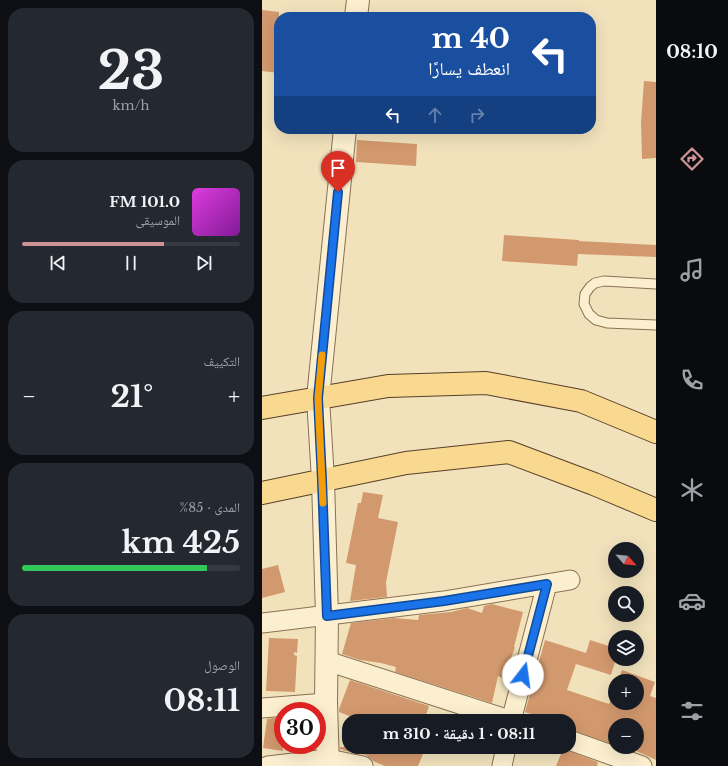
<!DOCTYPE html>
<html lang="ar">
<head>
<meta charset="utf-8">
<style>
  :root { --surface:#171b24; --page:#242831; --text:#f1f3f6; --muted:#9ea1a6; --line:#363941; --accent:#cc9495 }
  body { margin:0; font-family:"Libre Baskerville","Noto Naskh Arabic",serif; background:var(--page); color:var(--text); direction:rtl; height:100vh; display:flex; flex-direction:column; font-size:15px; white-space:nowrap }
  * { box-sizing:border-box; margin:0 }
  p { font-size:13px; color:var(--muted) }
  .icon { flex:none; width:22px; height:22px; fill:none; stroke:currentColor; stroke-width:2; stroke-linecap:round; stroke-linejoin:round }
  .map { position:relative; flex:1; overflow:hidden; direction:ltr }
  .side { display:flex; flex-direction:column; gap:8px; padding:8px; background:#0d0f14; width:262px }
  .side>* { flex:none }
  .top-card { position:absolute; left:12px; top:12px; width:322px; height:122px; border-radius:16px; box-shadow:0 4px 16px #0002; direction:rtl; background:#1a4fa0; color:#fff; overflow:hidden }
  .needle { width:26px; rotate:117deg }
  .tools { position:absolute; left:346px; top:542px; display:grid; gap:8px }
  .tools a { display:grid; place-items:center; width:36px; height:36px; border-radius:50%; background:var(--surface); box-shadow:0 4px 16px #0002; font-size:20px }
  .speed { position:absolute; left:12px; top:702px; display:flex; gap:8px; font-size:20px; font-weight:700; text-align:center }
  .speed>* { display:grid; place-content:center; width:52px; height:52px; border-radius:50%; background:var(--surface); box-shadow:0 4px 16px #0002; line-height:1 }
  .speed .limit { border:6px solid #d22; background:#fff; color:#111 }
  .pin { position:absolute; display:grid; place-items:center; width:34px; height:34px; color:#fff; margin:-41px -17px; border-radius:50% 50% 50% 0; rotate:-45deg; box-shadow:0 0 4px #0007 }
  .pin .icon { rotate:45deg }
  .me { position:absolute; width:44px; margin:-22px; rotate:15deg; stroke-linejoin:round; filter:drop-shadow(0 0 3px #0008) }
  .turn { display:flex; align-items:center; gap:14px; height:84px; padding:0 20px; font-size:18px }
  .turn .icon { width:52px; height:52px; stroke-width:2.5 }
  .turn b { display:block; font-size:28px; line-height:34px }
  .lanes { display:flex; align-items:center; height:38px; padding:0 20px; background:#0003; justify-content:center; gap:20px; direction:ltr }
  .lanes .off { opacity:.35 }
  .big { font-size:30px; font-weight:700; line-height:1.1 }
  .side .tile { flex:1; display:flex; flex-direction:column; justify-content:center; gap:6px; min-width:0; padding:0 14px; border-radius:16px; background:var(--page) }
  .side .dial { align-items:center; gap:0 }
  .dial b { font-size:52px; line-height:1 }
  .song { display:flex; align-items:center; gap:12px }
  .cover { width:48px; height:48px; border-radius:6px; background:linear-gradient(135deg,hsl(300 70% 55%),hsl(290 70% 35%)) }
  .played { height:4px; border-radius:2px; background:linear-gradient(90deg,var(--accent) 65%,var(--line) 65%) }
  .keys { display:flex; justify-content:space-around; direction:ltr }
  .heat { display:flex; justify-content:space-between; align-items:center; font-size:22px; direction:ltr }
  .charge { height:6px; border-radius:3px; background:linear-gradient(90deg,#34c759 85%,var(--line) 0) }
  .trip { position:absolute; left:80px; top:714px; width:234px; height:40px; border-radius:16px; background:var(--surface); box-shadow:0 4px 16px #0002; font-weight:700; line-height:40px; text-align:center; direction:rtl }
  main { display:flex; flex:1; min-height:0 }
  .tabs { display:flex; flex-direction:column; width:72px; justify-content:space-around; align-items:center; background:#090b0e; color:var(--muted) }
  .tabs .icon { width:28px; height:28px }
  .tabs .current { color:var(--accent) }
  .tabs b { font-size:18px; color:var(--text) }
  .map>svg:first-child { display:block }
  .building { fill:#d3996e }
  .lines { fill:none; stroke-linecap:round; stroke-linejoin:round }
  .service-casing { stroke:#8a7154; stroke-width:11 }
  .minor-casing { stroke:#8a7154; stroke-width:21 }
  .tertiary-casing { stroke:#8a7154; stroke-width:24 }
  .primary-casing { stroke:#573f29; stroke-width:24 }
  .service { stroke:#fcefcf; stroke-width:9 }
  .minor { stroke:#fcefcf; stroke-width:19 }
  .tertiary { stroke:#fcefcf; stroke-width:22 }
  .primary { stroke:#f9d98f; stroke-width:22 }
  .route-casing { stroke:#114b97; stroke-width:10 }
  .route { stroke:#1a73e8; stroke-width:7 }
  .slow { stroke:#f59e0b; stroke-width:7 }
</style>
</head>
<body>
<main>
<nav class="tabs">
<b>08:10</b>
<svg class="icon current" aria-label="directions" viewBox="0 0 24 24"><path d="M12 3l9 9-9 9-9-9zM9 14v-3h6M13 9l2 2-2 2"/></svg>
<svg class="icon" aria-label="music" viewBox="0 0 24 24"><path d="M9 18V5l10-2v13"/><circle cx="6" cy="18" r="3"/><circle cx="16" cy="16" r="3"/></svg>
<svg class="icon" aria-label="phone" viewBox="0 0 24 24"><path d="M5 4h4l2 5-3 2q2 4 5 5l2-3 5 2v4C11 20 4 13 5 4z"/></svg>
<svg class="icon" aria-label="climate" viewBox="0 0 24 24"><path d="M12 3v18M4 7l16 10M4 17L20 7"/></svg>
<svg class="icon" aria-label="car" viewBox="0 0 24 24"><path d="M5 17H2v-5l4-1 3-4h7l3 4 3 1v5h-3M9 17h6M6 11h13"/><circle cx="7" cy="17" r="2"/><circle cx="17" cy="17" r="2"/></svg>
<svg class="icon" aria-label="filters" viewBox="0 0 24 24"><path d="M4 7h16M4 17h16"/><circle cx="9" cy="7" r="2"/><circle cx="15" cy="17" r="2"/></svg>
</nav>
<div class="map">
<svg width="394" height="766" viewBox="0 0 394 766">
  <rect width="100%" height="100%" fill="#f1e2bc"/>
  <path class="building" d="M 0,10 L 17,12 L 17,73 L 0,71 Z
    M 382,81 L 394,82 L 394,158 L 380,159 L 379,122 Z
    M 95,140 L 155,144 L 154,166 L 94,162 Z
    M 242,235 L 317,240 L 317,241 L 394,245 L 394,257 L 316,254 L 315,266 L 240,261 Z
    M 101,492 L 121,495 L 116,518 L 136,522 L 124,582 L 125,597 L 88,601 L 94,565 L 84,563 L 96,503 L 99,503 Z
    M 16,565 L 23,592 L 0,598 L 0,569 Z
    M 230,604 L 261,612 L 252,647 L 253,647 L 242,679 L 236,676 L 230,703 L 133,672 L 134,667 L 119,663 L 98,660 L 80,654 L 89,623 L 132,618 L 156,620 L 157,615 L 189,612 L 205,608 L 220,613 L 222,606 Z
    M 7,638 L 36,639 L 35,653 L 32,652 L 32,655 L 35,656 L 33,692 L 4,691 Z
    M 283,640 L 324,653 L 328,640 L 353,648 L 353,662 L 349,675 L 314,664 L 305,690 L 347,704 L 353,689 L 353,703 L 375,703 L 375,681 L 356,681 L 360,670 L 393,682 L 388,696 L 394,698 L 394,760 L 370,749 L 369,750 L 359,747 L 375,747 L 375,725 L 353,725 L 353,745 L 307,729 L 307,721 L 289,721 L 263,712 Z
    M 88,680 L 167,706 L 162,721 L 100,721 L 77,712 L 77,709 Z
    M 12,718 L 21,719 L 21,751 L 1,748 L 5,719 Z
    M 78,747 L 164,747 L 156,766 L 123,766 L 111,761 L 108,758 L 104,755 L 84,751 L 78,749 Z
    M 301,749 L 336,762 L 335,766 L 294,766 Z"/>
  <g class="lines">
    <g class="service-casing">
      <path id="service" d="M 394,284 L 342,281 L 333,283 L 328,287 L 323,294 L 322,304 L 327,314 L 334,320 L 345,323 L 394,325"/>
    </g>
    <g class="minor-casing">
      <path id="minor" d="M 0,623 L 182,601 L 308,580
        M 65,661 L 250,721
        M 0,708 L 64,703
        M 249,721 L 285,584
        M 307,740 L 380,766
        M 6,766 L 66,759 L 101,766
        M 240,766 L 244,747"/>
    </g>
    <g class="tertiary-casing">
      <path id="tertiary" d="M 94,17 L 96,0
        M 66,766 L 64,703 L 65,616 L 61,480 L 56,398 L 83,129"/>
    </g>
    <g class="primary-casing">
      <path id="primary" d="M 0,408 L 126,386 L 224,383 L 319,401 L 394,432
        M 0,493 L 144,463 L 247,452 L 332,484 L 394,510"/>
    </g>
    <use href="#service" class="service"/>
    <use href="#minor" class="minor"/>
    <use href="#tertiary" class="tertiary"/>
    <use href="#primary" class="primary"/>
  </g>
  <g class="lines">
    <g class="route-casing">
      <path id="route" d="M 76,192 L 56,398 L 60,480 L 65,616 L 182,601 L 285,584 L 261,675"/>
    </g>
    <use href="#route" class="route"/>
    <path class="slow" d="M 60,355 L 56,398 L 61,503"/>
  </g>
</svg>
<div class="tools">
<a><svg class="needle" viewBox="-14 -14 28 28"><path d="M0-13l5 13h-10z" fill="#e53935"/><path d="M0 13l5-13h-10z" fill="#9ea1a6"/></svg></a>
<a><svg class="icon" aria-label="search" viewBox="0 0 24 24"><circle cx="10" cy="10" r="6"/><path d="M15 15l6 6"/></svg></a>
<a><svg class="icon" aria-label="layers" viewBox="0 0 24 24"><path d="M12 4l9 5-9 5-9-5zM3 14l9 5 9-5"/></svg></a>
<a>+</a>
<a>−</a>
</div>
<div class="speed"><div class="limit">30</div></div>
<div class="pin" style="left:76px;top:192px;background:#d93025"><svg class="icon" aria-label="arrive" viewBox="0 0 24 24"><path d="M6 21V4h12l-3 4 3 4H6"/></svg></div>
<svg class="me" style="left:261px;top:675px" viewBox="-20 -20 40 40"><circle r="19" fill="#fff"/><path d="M0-13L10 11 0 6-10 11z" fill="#1a73e8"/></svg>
<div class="trip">08:11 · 1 دقيقة · 310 m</div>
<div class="top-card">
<div class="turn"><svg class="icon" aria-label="left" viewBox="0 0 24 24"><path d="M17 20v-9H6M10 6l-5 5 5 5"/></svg><div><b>40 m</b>انعطف يسارًا</div></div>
<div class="lanes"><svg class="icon" aria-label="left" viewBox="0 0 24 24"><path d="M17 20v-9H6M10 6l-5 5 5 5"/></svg><svg class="icon off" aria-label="ahead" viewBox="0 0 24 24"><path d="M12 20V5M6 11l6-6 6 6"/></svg><svg class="icon off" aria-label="right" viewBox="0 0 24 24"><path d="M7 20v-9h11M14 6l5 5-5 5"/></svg></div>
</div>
</div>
<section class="side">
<div class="tile dial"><b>23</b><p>km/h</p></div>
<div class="tile">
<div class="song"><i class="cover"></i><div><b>101.0 FM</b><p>الموسيقى</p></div></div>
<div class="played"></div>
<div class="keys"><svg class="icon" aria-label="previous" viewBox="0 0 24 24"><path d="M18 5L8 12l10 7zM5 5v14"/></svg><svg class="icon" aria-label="pause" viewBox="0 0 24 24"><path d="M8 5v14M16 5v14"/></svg><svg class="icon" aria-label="next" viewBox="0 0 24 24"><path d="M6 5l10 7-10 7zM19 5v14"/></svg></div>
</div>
<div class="tile"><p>التكييف</p>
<div class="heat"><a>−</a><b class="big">21°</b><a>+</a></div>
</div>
<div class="tile"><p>المدى · 85%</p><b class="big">425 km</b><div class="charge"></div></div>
<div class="tile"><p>الوصول</p><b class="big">08:11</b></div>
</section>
</main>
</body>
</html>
